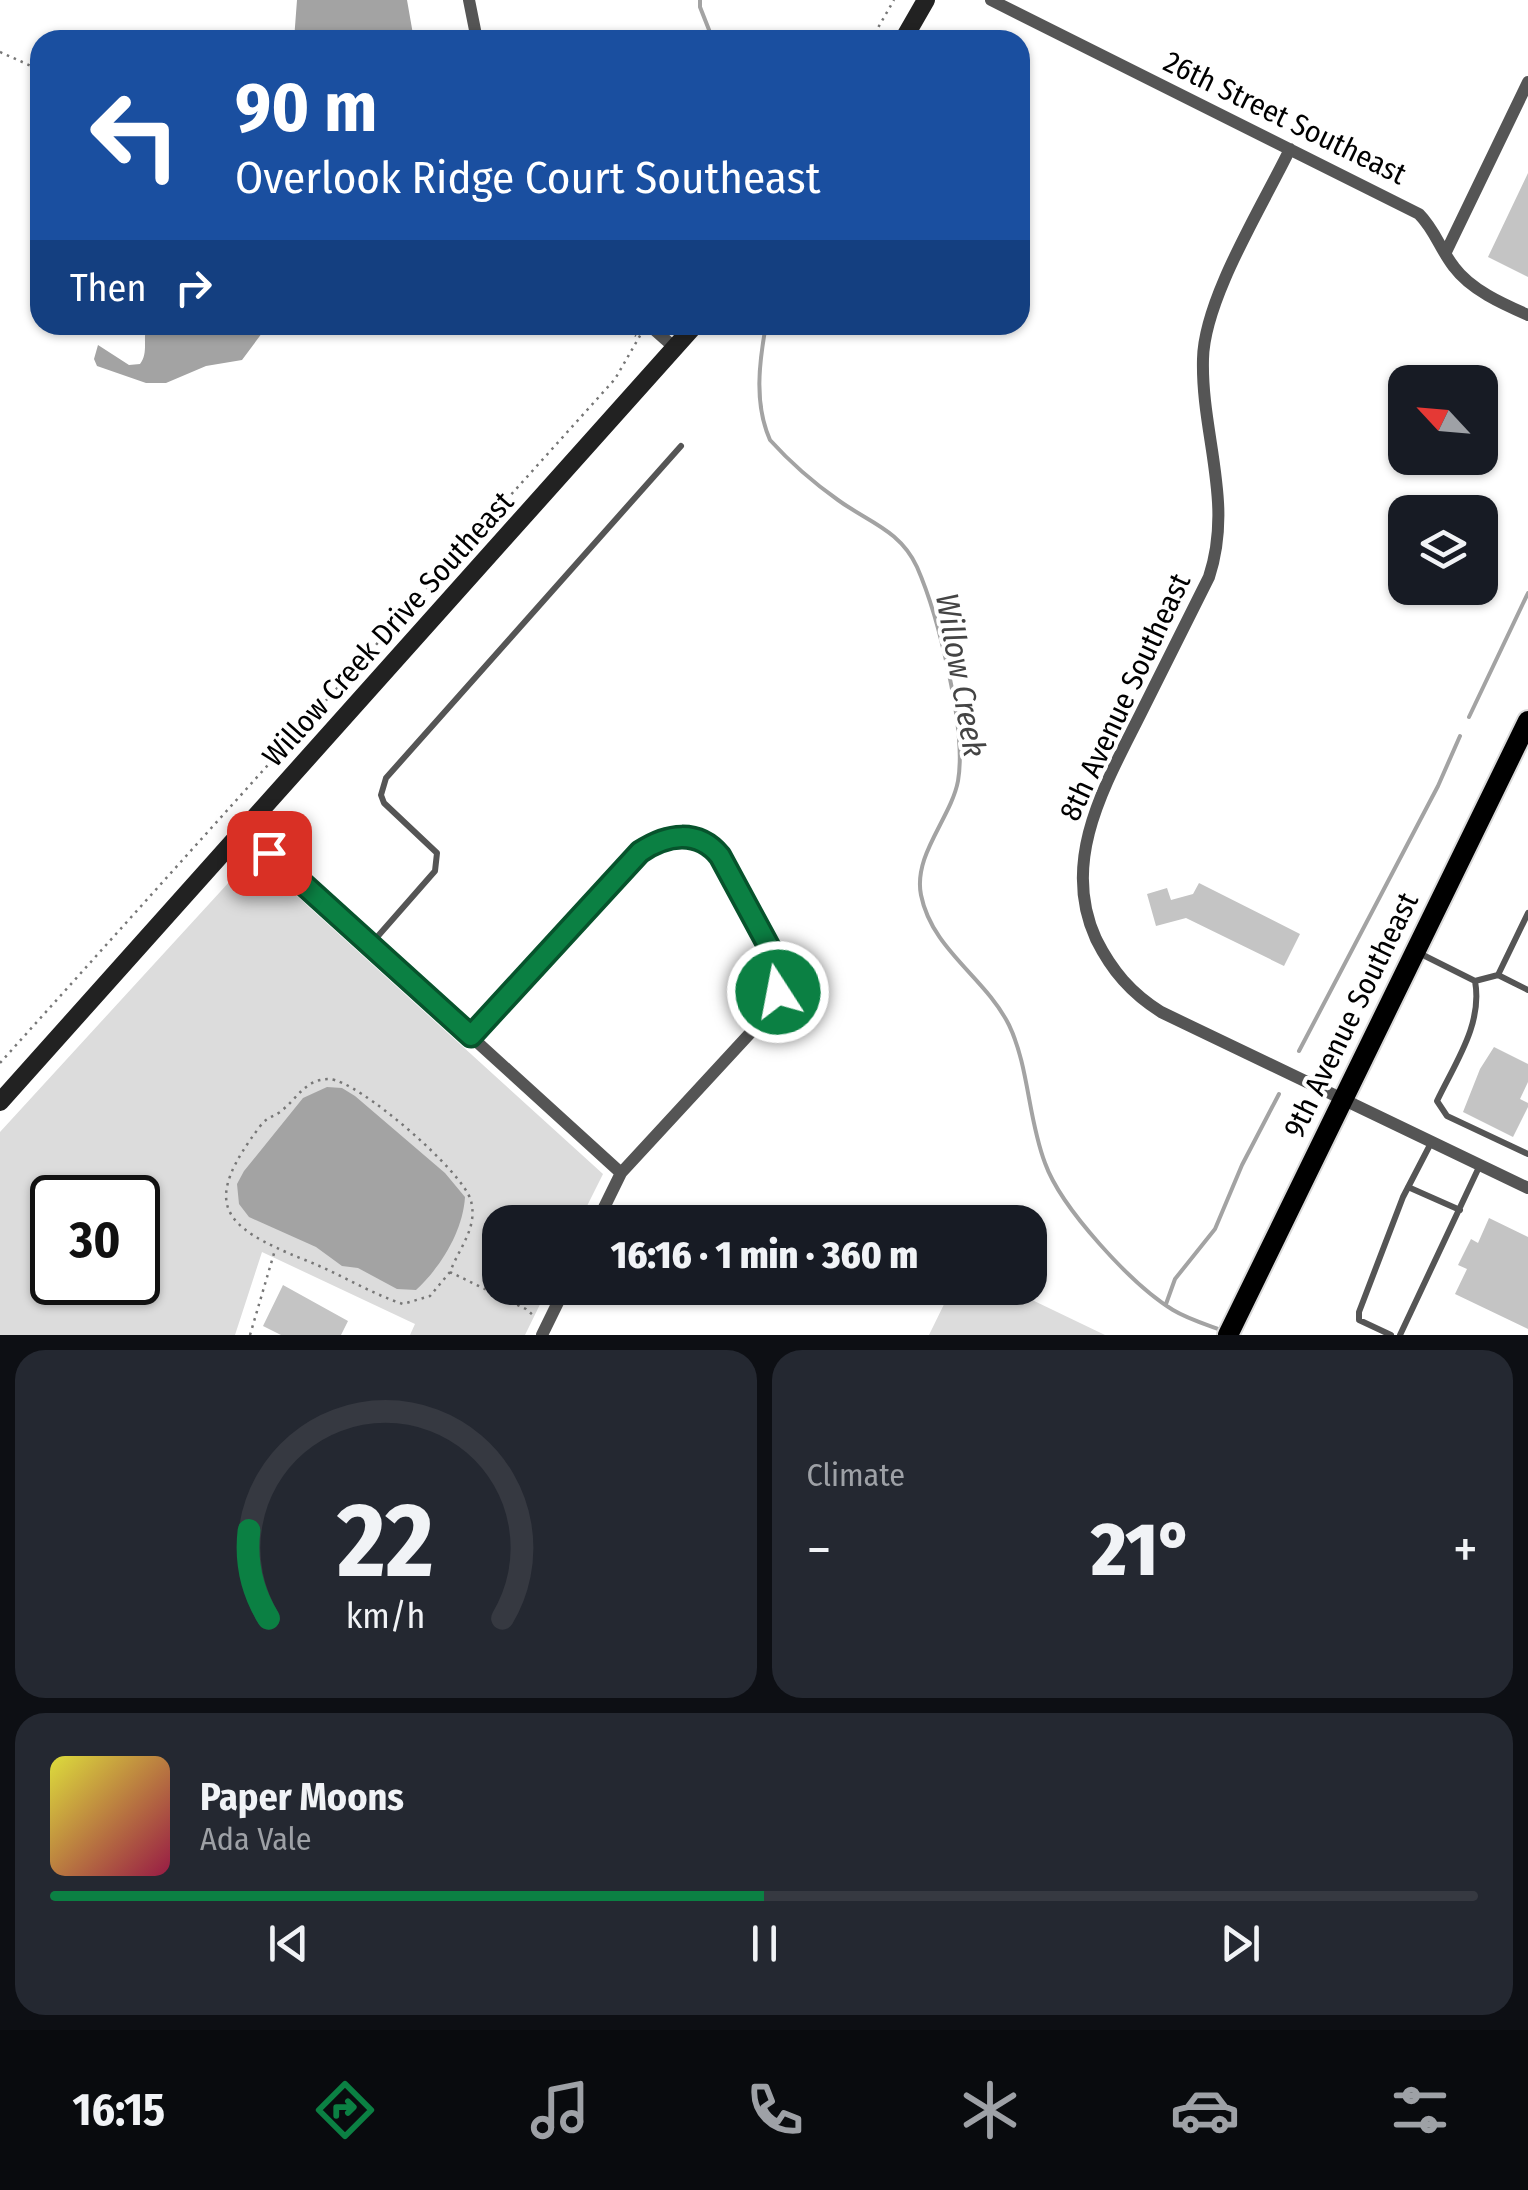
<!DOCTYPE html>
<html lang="en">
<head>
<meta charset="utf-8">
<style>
  :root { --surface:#171b24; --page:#242831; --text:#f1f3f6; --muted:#9ea1a6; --line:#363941; --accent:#0b8043 }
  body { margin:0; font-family:"Fira Sans Condensed",sans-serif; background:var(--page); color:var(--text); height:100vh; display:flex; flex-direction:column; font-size:38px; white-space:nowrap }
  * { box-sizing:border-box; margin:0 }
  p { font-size:32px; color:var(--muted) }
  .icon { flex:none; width:55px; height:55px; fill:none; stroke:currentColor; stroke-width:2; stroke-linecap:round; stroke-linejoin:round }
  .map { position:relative; height:1335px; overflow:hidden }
  .details { display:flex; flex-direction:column; gap:15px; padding:15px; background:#0d0f14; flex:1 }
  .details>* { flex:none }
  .guide { position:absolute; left:30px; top:30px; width:1000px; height:305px; border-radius:30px; box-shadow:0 2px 8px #0004; background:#1a4fa0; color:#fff; overflow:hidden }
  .needle { width:65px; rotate:296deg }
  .fabs { position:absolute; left:1388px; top:365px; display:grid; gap:20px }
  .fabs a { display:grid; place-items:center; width:110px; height:110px; border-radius:20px; background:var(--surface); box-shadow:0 2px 8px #0004; font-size:50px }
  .speed { position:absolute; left:30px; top:1175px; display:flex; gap:20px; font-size:50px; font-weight:700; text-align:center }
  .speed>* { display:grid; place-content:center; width:130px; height:130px; border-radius:50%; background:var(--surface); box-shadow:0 2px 8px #0004; line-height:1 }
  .speed .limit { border:5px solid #111; border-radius:15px; background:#fff; color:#111 }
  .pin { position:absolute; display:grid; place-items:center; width:85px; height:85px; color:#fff; margin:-42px; border-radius:20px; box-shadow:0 5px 15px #0006 }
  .me { position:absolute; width:110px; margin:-55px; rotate:349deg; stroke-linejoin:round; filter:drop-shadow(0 0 8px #0008) }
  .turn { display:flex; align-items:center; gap:35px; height:210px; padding:0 40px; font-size:45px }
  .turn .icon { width:130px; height:130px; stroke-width:2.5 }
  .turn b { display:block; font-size:70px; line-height:85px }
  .then { display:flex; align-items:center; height:95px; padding:0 40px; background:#0003; gap:20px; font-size:38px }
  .big { font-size:75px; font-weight:800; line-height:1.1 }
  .details .tile { flex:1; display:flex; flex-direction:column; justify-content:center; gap:15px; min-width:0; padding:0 35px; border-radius:30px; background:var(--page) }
  .details .dial { align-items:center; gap:0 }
  .dial svg { height:260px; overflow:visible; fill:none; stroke:var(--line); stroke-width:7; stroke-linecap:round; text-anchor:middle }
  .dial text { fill:var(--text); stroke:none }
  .song { display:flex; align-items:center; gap:30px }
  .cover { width:120px; height:120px; border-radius:15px; background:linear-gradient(135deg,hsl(60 70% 55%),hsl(340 70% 35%)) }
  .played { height:10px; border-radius:5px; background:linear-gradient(90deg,var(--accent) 50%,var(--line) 50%) }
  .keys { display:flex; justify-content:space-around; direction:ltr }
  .heat { display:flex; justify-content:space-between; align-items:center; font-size:55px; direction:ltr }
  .details .tiles { flex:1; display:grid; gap:15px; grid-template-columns:1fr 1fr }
  .tile:last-child { grid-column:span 2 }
  .trip { position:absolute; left:482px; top:1205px; width:565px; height:100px; border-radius:30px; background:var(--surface); box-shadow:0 2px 8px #0004; font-weight:800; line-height:100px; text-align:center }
  .menu { display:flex; height:160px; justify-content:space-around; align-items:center; background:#090b0e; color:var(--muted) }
  .menu .icon { width:70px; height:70px }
  .menu .on { color:var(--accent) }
  .menu b { font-size:45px; color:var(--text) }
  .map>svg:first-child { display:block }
  .green { fill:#dcdcdc; fill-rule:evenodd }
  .water { fill:#a3a3a3 }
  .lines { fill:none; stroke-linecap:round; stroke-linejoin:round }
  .stream { stroke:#a3a3a3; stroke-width:4 }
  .building { fill:#c4c4c4 }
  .primary-casing { stroke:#dbdbdb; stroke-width:24 }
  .path { stroke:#777; stroke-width:2.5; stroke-dasharray:2.5 5; stroke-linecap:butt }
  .service { stroke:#555; stroke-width:6 }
  .minor { stroke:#555; stroke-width:12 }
  .secondary { stroke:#222; stroke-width:18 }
  .primary { stroke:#000; stroke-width:20 }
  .route-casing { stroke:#07532c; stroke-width:25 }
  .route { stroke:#0b8043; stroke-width:18 }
  .labels { text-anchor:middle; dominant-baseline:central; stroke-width:8; stroke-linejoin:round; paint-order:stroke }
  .street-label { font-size:30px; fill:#000; stroke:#fff }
  .water-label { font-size:32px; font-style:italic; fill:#444; stroke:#fff }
</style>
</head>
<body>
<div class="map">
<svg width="1528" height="1335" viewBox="0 0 1528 1335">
  <rect width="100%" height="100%" fill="#fff"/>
  <path class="green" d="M 253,856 L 603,1174 L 579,1222 L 500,1222 L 500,1288 L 548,1288 L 525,1335 L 410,1335 L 415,1324 L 262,1252 L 235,1335 L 0,1335 L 0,1132 ZM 52,1198 L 138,1198 L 138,1282 L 52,1282 Z
    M 952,1288 L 1007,1288 L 1105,1335 L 929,1335 Z"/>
  <path class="water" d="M 297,0 L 407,0 L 414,40 L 294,40 Z
    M 147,325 L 268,325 L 242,360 L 206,366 L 166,383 L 146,383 L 97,366 L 94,359 L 98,345 L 129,365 L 140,364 C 149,352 142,339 147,325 Z
    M 327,1087 L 342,1088 L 355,1096 L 445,1173 L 465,1197 C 463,1231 441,1267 416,1290 L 397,1289 L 358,1268 L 342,1266 L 316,1247 L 249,1217 L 239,1204 L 237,1184 L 244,1171 L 303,1098 Z"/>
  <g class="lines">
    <path class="stream" d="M 700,0 L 700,7 L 713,40
      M 766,325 C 759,363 754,404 770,440 C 789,461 814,483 838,500 C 868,522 900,530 917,567 C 938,615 967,730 958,781 C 951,818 913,855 921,895 C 932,950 985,977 1009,1025 C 1029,1067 1028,1119 1045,1163 C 1061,1208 1132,1285 1173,1310 C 1188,1319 1205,1324 1221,1330
      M 1469,717 L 1528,593
      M 1299,1051 L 1438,786 L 1460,736
      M 1166,1304 L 1175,1279 L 1215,1229 L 1242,1165 L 1279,1094"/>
  </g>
  <path class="building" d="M 1528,173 L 1528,277 L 1488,257 Z
    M 1199,883 L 1300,934 L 1284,966 L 1186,918 L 1156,926 L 1147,894 L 1167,888 L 1171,900 L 1193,894 Z
    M 1494,1047 L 1528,1064 L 1528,1082 L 1520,1099 L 1528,1103 L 1528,1107 L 1513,1137 L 1463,1112 L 1480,1069 Z
    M 1489,1218 L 1528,1237 L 1528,1329 L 1455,1294 L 1467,1269 L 1458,1265 L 1471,1239 L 1478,1243 Z
    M 283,1285 L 348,1321 L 341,1335 L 281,1335 L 263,1326 Z"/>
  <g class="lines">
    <g class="primary-casing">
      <path id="primary" d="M 1228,1335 L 1528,721"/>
    </g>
    <path class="path" d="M 871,40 L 894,0
      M 0,52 L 40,70
      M 615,325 L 636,336
      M 0,1063 L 615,379 L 641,334
      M 450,1272 L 430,1296 L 403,1304 C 369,1293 339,1273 305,1260 C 220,1226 201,1204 261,1125 C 267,1117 273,1117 280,1112 C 297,1099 305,1079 329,1079 C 358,1080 464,1172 471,1201 C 478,1228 459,1248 450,1272 L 526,1309 L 534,1316
      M 250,1335 L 275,1250"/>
    <path class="service" d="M 371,944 L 435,871 L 437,853 L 384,803 L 381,795 L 386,778 L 681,446
      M 1417,952 L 1475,981 C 1483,1024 1455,1063 1437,1101 L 1447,1116 L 1528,1154
      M 1498,975 L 1528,913
      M 1475,981 L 1498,975 L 1528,990
      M 1408,1187 L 1460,1210
      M 1391,1335 L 1359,1320 L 1359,1312 L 1403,1197 L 1431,1143
      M 1400,1335 L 1480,1165"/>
    <path class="minor" d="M 469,0 L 477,40
      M 991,0 L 1419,214 C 1435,230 1440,249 1454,267 C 1471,290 1503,304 1528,315
      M 1290,149 C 1263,205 1204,299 1203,359 C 1201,434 1234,502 1209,577 C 1186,623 1163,669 1140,715 C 1105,785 1060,861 1096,939 C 1112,971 1131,993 1161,1012 L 1528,1188
      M 1446,252 L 1528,82
      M 649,325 L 675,348
      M 244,830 L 621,1173
      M 471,1036 L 640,852 C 695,816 715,847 740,894 C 752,914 763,935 774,956 C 782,979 779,996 766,1016 L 621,1173 L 597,1222
      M 542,1335 L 565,1288"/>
    <path class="secondary" d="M 903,40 L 926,0
      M 0,1102 L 695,325"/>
    <use href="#primary" class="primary"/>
  </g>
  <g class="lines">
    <g class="route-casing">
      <path id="route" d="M 269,853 L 471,1036 L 640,852 C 667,834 698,829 720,856 L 774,956 L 780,974 L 778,992"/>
    </g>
    <use href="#route" class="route"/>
  </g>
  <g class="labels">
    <g class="street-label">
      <text transform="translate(1285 118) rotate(26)">26th Street Southeast</text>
      <text transform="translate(388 629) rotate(-48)">Willow Creek Drive Southeast</text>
      <text transform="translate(1125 697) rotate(-65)">8th Avenue Southeast</text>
      <text transform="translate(1351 1015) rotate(-64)">9th Avenue Southeast</text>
    </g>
    <g class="water-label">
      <text transform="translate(961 675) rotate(80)">Willow Creek</text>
    </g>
  </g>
</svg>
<div class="fabs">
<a><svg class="needle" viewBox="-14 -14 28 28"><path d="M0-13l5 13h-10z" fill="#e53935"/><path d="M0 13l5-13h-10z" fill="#9ea1a6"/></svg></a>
<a><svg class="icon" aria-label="layers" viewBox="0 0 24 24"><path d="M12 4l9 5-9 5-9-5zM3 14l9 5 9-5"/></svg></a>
</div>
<div class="speed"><div class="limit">30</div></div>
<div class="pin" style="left:269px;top:853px;background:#d93025"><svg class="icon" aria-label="arrive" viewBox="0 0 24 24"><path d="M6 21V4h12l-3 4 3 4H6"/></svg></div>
<svg class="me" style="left:778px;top:992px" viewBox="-20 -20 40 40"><circle r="17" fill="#0b8043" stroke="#fff" stroke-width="3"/><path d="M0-11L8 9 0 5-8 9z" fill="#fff"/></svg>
<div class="trip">16:16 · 1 min · 360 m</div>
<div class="guide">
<div class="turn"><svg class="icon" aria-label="left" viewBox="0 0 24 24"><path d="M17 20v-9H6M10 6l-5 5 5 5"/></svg><div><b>90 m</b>Overlook Ridge Court Southeast</div></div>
<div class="then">Then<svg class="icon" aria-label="right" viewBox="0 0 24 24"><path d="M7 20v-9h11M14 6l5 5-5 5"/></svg></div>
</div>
</div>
<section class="details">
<div class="tiles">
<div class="tile dial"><svg viewBox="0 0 100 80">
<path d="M14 69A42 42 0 1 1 86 69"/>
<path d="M14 69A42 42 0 0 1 8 42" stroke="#0b8043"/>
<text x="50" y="56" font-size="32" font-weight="700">22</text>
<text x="50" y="72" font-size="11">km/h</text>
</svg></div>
<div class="tile"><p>Climate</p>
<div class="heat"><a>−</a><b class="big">21°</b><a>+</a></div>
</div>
<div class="tile">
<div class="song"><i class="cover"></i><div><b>Paper Moons</b><p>Ada Vale</p></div></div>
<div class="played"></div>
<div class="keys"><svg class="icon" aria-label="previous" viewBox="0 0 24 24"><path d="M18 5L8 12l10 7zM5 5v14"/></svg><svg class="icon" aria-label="pause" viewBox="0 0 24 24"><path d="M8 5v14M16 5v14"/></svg><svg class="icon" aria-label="next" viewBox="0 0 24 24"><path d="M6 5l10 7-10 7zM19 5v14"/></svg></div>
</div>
</div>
</section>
<nav class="menu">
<b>16:15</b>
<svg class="icon on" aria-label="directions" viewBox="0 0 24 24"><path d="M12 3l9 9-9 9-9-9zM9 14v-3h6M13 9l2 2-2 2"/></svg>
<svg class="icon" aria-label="music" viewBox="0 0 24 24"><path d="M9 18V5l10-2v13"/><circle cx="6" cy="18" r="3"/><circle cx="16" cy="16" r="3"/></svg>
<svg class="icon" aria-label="phone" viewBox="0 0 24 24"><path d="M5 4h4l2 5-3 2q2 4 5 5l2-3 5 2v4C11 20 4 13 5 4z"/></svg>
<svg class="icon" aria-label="climate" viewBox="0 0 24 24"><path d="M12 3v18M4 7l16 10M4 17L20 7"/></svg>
<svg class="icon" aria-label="car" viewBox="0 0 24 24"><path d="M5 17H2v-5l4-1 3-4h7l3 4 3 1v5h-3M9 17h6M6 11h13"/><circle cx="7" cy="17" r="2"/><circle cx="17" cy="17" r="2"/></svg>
<svg class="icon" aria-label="filters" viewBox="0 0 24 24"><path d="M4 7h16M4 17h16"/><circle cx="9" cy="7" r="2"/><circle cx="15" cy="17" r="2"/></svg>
</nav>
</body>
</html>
